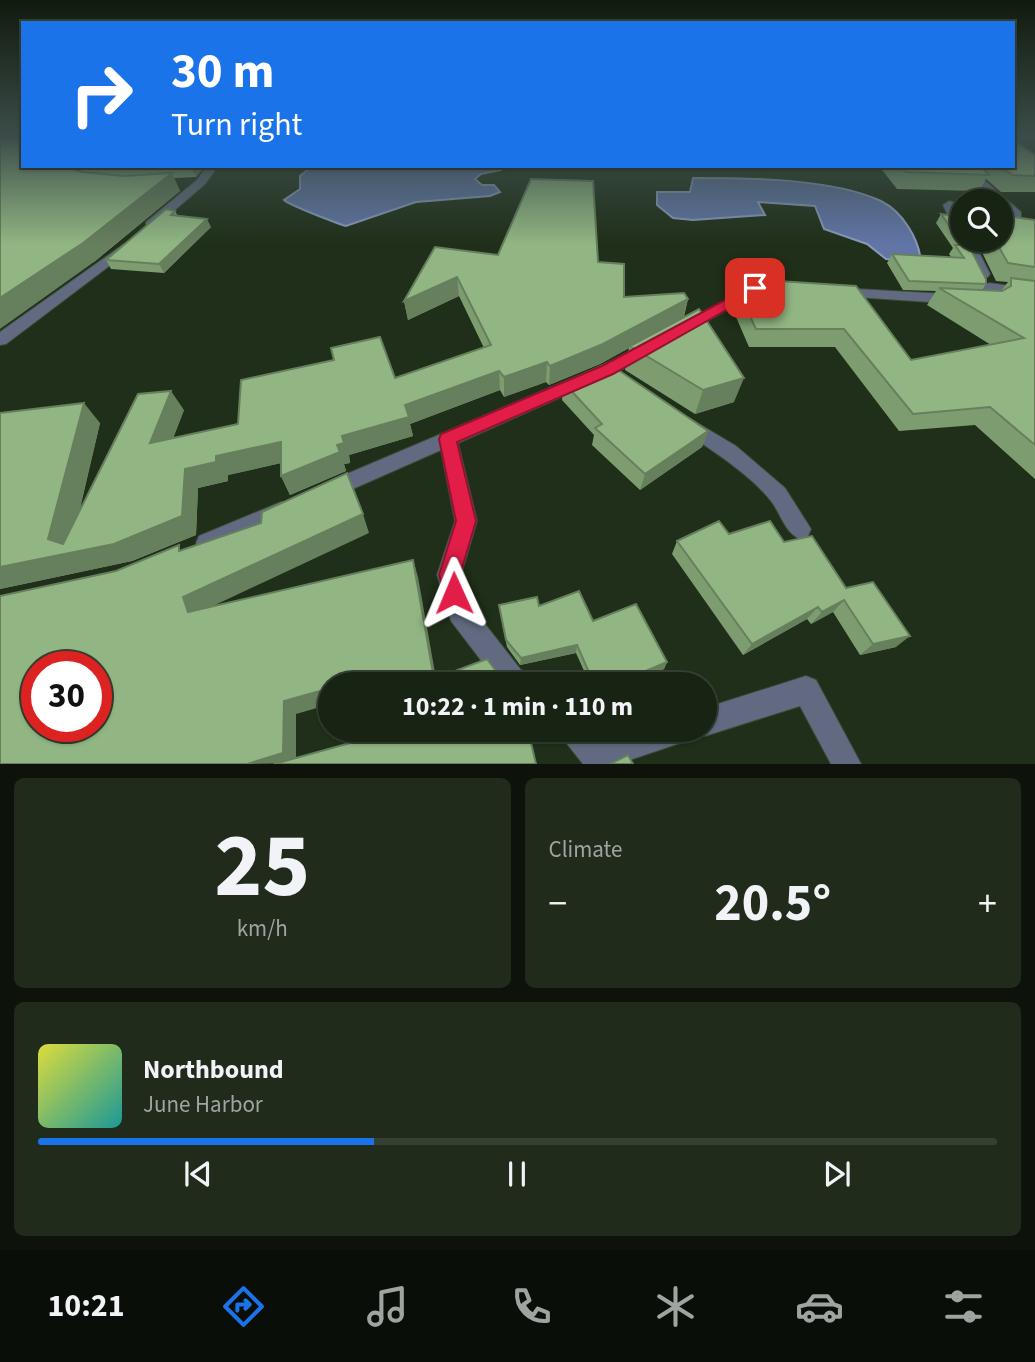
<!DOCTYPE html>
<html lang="en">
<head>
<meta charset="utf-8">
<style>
  :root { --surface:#172313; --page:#202b1c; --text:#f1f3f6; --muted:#9ea4a0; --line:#364033; --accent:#1a73e8 }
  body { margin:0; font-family:"Source Sans 3",sans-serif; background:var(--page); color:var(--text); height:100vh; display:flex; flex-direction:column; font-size:26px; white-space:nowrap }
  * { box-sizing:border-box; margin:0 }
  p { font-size:23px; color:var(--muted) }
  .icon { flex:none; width:38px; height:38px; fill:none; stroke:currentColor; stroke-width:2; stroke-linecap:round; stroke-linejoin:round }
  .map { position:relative; height:764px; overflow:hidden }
  .side { display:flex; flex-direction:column; gap:14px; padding:14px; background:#0d130a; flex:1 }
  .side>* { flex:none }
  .guide { position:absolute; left:21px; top:21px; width:994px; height:147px; border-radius:0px; box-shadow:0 2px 5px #0004,0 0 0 2px var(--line); background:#1a73e8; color:#fff; overflow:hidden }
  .controls { position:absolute; left:950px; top:189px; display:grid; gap:14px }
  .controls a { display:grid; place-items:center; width:63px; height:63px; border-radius:50%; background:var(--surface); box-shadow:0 2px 5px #0004,0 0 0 2px var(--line); font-size:35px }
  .speed { position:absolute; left:21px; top:651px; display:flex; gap:14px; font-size:35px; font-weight:700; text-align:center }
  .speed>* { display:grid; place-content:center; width:91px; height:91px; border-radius:50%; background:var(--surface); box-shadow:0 2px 5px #0004,0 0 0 2px var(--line); line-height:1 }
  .speed .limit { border:10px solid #d22; background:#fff; color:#111 }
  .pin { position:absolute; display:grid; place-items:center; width:60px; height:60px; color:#fff; margin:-30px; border-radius:14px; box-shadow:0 4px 10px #0006 }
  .me { position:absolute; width:77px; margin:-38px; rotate:359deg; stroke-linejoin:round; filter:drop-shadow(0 0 5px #0008) }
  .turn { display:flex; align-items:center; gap:24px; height:147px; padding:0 35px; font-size:32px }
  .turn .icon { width:91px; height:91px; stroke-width:2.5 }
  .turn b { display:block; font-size:49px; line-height:60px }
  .big { font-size:52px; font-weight:700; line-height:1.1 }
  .side .card { flex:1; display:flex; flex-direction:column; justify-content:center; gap:10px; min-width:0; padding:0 24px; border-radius:10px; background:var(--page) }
  .side .dial { align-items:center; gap:0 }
  .dial b { font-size:91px; line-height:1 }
  .song { display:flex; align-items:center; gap:21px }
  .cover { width:84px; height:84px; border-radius:10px; background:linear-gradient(135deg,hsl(60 70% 55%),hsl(180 70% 35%)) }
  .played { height:7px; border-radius:4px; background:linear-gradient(90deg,var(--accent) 35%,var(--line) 35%) }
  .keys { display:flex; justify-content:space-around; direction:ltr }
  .heat { display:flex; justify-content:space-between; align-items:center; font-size:38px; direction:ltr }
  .side .tiles { flex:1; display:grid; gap:14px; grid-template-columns:1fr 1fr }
  .card:last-child { grid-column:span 2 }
  .trip { position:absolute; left:318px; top:672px; width:399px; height:70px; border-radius:35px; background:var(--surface); box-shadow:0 2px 5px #0004,0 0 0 2px var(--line); font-weight:700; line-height:70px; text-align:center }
  .tabs { display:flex; height:112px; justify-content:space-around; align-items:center; background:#090e08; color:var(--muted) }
  .tabs .icon { width:49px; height:49px }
  .tabs .current { color:var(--accent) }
  .tabs b { font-size:32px; color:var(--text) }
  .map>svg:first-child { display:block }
  .water { fill:#6175a7; stroke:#8a9bba; stroke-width:2 }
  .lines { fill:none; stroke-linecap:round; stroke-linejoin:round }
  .street-casing { stroke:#3b4b36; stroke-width:2 }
  .street { fill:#616a80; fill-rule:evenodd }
  .wall { fill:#7d9d71 }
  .shaded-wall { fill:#667f5c }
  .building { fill:#91b683; stroke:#667f5c; stroke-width:2; fill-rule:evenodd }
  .route { fill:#e11d48; stroke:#92132f; stroke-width:2 }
</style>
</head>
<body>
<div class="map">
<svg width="1035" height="764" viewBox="0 0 1035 764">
  <rect width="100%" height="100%" fill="#1f2f19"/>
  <path class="water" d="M 312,166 L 502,166 L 501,170 L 481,174 L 475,179 L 482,185 L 494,185 L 500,192 L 490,196 L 416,202 L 346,226 C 336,223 289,205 284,200 L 300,189 L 300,176 Z
    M 693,178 C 747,178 832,178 881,201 C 903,212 919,239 921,262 L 886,259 L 867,244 L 824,229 L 815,206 L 758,202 L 765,215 L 693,220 L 673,218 L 657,205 L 657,192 L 690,192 Z"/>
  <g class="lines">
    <g class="street-casing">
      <path id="street" d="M 207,166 L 218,166 L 205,184 L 154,228 L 146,228 L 146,222 L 197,180 Z
        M 956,166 L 968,166 L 1021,212 L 1021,218 L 1013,218 L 1001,207 L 1001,201 L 994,201 Z
        M 949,201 L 962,204 L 962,210 L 957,210 L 962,220 L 962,236 L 956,232 L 943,205 Z
        M 961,237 L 962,240 L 973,240 L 990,274 L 988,277 L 978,277 L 976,274 L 959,240 Z
        M 124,244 L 131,248 L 129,251 L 6,344 L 0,345 L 0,332 Z
        M 989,283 L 1035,289 L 1035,297 L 996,292 L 996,301 L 989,306 L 840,296 L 833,292 L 840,288 L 982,296 L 982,287 Z
        M 756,284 L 761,285 L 763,288 L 761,291 L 691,330 L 685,331 L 677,326 Z
        M 649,342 L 657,347 L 655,351 L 613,374 L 458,443 L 477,521 L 461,575 L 470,605 L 521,670 L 533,674 L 536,684 L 499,684 L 451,621 L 437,575 L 455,521 L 441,450 L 330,499 L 323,496 L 320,490 L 323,484 L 601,366 Z
        M 689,418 L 736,446 L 785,488 L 811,529 L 808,536 L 800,539 C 785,533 781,514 771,501 C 751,475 710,449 682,430 L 680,425 L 682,420 Z
        M 281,502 L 289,504 L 292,511 L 289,518 L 207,553 L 199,550 L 196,543 L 199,536 Z
        M 806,676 L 816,680 L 861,764 L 831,764 L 800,706 L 705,736 L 695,732 L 694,730 L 705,730 L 705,708 Z
        M 560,730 L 592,730 L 601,740 L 634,730 L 693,730 L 689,740 L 618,764 L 583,764 L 564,740 Z"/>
    </g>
    <use href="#street" class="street"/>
  </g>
  <path class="wall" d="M 1035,155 L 1035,192 L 1001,192 L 986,179 L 979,191 L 897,189 L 879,166 L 1013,166 Z
    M 23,166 L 205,166 L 196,177 L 174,178 L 180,191 L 94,262 Z
    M 219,166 L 245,166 L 244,168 L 220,168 Z
    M 175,211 L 178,216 L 211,227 L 164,273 L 111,269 L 106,260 Z
    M 941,214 L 962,232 L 986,284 L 982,290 L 1001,291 L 1008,282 L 996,281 L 976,240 L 1001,240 L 1035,220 L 1035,479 L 975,425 L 899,431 L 835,347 L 749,347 L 733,310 L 739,293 L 761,280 L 911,360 L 991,345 L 927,305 L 936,291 L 903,290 L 887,263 L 892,254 L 952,258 L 949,254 L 953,248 L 936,223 Z
    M 498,255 L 598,262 L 624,297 L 688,299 L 684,317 L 734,402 L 695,414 L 625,370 L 629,348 L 600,364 L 549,385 L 546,382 L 504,397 L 500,390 L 410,424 L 413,436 L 349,455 L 350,463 L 344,464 L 346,471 L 290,495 L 281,476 L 281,463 L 228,475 L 228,481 L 198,488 L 196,535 L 132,561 L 0,589 L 0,413 L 100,423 L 79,513 L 184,410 L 173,438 L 238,424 L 395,378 L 484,348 L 459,296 L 408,320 L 404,301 Z
    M 564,383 L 708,431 L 702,447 L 640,490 L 592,445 L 594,435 L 562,400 Z
    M 677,541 L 784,542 L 846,588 L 896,647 L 860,655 L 833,612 L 811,624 L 807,619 L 743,655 L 672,554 Z
    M 499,605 L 539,606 L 593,621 L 667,662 L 664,669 L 628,684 L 590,684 L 576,653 L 520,665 L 507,647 L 500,613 Z"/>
  <path class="shaded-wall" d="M 191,166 L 205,166 L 196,177 Z
    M 172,173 L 180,191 L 94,262 L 0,329 L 0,298 Z
    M 207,219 L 211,227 L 164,273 L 159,264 Z
    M 457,277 L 459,296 L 408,320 L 404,301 Z
    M 688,299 L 683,318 L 630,346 L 629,348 L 600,364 L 549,385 L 550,366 Z
    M 547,362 L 546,382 L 504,397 L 504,377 Z
    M 499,371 L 500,390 L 410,424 L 413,436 L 349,455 L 350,463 L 344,464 L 346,471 L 290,495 L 281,476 L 337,445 L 342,436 L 405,405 Z
    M 744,378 L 734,402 L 695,414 L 703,390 Z
    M 171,391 L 184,410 L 164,462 L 150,443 Z
    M 84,403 L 100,423 L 69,553 L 185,469 L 216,456 L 281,442 L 290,461 L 228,475 L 228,481 L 198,488 L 196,535 L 132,561 L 0,589 L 0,567 L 48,539 Z
    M 708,431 L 702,447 L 640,490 L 645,474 Z
    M 363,514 L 369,533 L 198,613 L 188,612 L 183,597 Z
    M 413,560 L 418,577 L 437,684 L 434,679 Z
    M 844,600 L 833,612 L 811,624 L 822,612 Z
    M 818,607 L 807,619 L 743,655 L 752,644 Z
    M 910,636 L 896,647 L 860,655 L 873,644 Z
    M 577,645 L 576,653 L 520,665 L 521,658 Z
    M 667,662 L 664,669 L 628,684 L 615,684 Z
    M 373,676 L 378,684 L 343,684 Z
    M 331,688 L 331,704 L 296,714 L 296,763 L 247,764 L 284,701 Z"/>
  <path class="building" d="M 0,138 L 23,138 L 23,166 L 63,166 L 82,172 L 124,176 L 172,173 L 83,243 L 0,298 Z
    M 1013,140 L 1035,155 L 1035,176 L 1012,175 L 1000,166 L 1013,166 Z
    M 900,166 L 980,166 L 989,175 L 906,172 Z
    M 531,179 L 593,181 L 598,262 L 624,264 L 624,297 L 684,293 L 688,299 L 603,344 L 550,366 L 547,362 L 504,377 L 499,371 L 405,405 L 409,417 L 342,436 L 344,443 L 337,445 L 340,452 L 281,476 L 281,442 L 216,456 L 216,462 L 185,469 L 182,516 L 114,544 L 0,567 L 0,413 L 84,403 L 48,539 L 63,544 L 138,394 L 171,391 L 150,443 L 238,424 L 241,380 L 334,360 L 331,348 L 380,337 L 395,378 L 491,345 L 457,277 L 404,301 L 435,247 L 498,255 Z
    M 166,209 L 175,211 L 171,215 L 207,219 L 159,264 L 106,260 Z
    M 941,214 L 955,216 L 962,226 L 962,240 L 966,240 L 986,279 L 986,284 L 909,281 L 892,254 L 964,258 L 955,245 L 963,245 Z
    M 1001,215 L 1035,220 L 1035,267 L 1008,263 L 995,240 L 1001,240 Z
    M 1011,278 L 1035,281 L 1035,445 L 990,407 L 913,414 L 844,329 L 756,329 L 739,293 L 761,280 L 856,286 L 911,360 L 1024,338 L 939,288 L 1002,291 L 1011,286 Z
    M 699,309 L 744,378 L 703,390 L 630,346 Z
    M 608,363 L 708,431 L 645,474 L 595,428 L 602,424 L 564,383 Z
    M 347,473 L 363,514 L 183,597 L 188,612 L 413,560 L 434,679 L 487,659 L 496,671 L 501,673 L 505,684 L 375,684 L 373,676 L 343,684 L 331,684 L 331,688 L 284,701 L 283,753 L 247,764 L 0,764 L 0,596 L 116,571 L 179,545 L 179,551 L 261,523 L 262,512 ZM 37,667 L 96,667 L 96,726 L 37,726 Z
    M 719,521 L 729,534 L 770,521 L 784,542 L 812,536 L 846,588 L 873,582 L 910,636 L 873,644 L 844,600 L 822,612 L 818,607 L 752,644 L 677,541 Z
    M 579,591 L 593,621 L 636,604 L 667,662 L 615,684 L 594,684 L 577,645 L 521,658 L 506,640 L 499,605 L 537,597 L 539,606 Z
    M 382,730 L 528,730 L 536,764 L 274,764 L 383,734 Z
    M 628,755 L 633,764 L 610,764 Z"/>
  <linearGradient id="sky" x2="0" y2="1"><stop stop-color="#111a0e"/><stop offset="0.56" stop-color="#3c4d49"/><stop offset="1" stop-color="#3c4d49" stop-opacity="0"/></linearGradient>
  <rect width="1035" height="245" fill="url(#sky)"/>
  <path class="route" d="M 755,284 L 760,285 L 760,291 L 613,374 L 457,442 L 476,521 L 460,575 L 465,593 L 462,601 L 454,604 L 447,601 L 439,575 L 456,521 L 439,439 L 441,434 L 602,366 Z"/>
</svg>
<div class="controls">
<a><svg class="icon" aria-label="search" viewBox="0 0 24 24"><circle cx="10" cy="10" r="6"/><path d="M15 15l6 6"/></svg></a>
</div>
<div class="speed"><div class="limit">30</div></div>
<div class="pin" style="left:755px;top:288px;background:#d93025"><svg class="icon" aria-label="arrive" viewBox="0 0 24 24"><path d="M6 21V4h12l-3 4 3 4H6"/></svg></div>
<svg class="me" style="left:454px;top:593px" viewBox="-20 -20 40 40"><path d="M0-17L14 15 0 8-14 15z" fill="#e11d48" stroke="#fff" stroke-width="4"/></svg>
<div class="trip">10:22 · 1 min · 110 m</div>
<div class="guide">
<div class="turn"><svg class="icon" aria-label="right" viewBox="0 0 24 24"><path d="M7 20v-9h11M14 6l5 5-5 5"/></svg><div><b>30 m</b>Turn right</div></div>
</div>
</div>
<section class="side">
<div class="tiles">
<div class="card dial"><b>25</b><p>km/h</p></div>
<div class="card"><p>Climate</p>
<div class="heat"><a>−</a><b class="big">20.5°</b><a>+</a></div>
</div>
<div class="card">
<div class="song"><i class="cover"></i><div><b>Northbound</b><p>June Harbor</p></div></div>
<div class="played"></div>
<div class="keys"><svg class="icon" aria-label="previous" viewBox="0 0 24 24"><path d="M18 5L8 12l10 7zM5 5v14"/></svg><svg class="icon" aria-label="pause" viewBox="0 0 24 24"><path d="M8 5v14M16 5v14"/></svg><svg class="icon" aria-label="next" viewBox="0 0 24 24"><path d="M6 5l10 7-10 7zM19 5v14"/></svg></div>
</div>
</div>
</section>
<nav class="tabs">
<b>10:21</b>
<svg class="icon current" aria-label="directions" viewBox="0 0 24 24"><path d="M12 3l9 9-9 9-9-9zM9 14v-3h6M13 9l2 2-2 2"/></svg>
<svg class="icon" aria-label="music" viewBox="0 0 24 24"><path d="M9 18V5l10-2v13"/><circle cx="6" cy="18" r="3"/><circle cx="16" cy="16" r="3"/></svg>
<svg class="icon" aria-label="phone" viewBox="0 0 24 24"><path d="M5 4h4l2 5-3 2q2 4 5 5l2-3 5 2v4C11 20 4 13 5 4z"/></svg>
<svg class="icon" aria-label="climate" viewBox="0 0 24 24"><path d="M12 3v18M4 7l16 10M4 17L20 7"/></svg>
<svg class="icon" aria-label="car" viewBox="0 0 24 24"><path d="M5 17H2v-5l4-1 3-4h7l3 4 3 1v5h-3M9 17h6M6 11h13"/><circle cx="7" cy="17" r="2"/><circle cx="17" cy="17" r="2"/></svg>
<svg class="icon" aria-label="filters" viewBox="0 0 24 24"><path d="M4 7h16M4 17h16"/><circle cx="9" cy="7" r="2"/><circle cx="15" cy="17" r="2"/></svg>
</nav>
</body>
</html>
